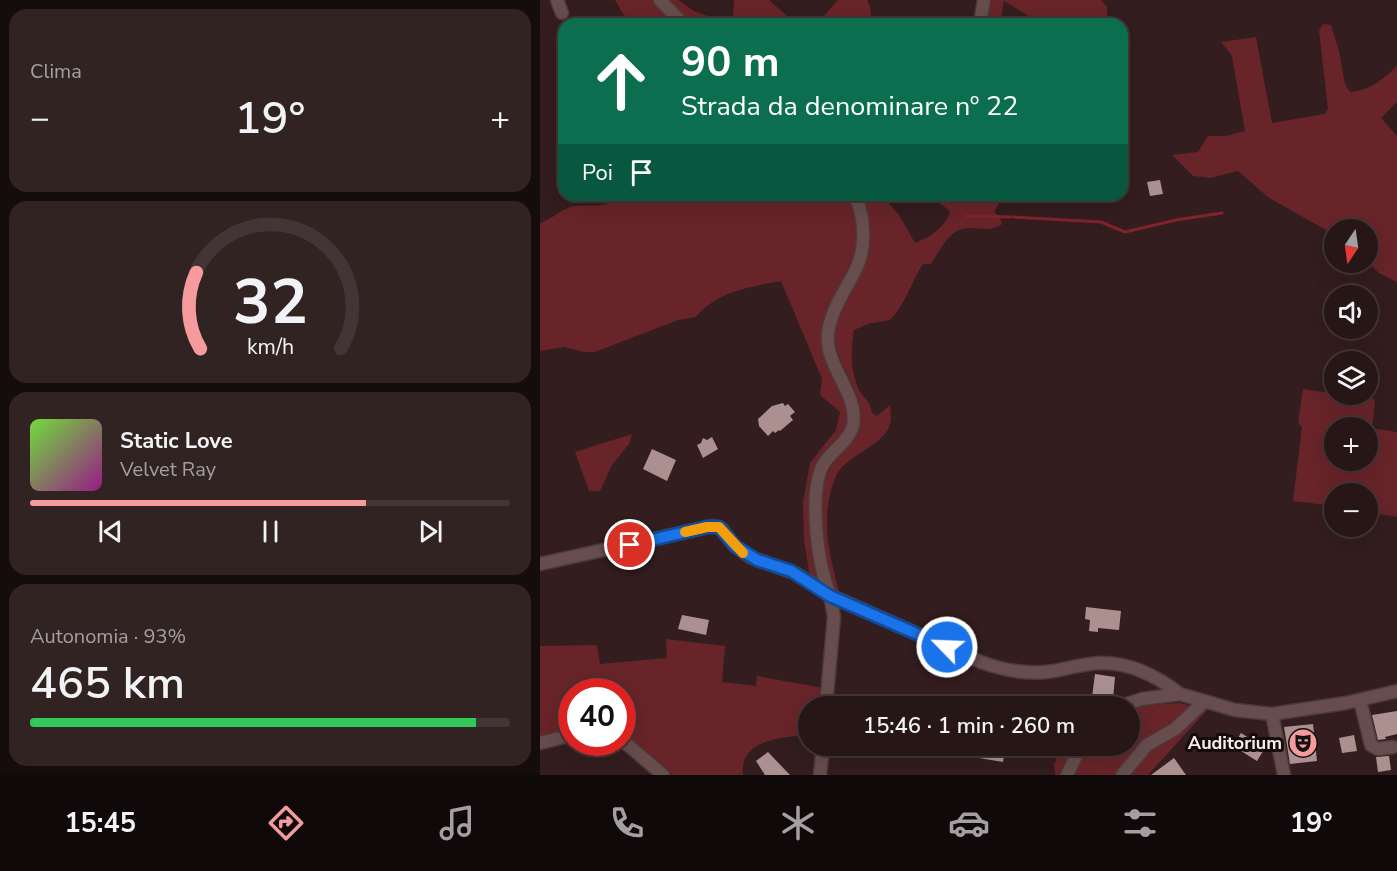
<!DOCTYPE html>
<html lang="it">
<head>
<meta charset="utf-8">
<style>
  :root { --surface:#261616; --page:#322323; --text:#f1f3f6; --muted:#a49fa1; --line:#423535; --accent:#f59b9d }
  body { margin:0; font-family:"Nunito Sans",sans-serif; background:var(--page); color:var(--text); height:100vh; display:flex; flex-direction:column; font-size:22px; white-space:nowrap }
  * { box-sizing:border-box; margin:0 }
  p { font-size:20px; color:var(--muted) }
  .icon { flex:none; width:33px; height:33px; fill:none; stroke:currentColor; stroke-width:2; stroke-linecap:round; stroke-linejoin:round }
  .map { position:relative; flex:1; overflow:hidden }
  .drawer { display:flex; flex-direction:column; gap:9px; padding:9px; background:#150c0c; width:540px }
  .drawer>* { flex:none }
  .hud { position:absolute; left:18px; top:18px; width:570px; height:183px; border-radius:18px; box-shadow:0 6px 24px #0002,0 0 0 2px var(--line); background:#0b6e4f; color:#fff; overflow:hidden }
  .needle { width:39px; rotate:193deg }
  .fabs { position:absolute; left:784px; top:219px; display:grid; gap:12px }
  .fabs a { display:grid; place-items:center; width:54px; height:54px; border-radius:50%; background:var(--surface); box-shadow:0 6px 24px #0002,0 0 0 2px var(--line); font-size:30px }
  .speed { position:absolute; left:18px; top:678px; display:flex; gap:12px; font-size:30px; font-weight:700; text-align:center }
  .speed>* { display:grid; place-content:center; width:78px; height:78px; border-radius:50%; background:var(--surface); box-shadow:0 6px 24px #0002,0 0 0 2px var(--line); line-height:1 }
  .speed .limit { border:9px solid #d22; background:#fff; color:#111 }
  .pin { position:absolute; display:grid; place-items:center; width:51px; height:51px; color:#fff; margin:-26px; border:3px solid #fff; border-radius:50%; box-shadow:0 2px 6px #0007 }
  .me { position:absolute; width:66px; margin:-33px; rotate:294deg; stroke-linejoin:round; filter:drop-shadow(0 0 4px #0008) }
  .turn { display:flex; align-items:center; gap:21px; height:126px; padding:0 24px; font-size:27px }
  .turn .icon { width:78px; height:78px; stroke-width:2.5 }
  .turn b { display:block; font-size:42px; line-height:51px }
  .then { display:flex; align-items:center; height:57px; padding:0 24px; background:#0003; gap:12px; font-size:22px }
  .big { font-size:45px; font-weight:600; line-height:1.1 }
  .drawer .widget { flex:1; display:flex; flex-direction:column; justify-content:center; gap:9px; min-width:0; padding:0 21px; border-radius:18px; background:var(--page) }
  .drawer .dial { align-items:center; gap:0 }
  .dial svg { height:156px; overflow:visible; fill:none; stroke:var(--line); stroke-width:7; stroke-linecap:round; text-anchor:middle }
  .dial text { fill:var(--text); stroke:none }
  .song { display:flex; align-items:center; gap:18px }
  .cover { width:72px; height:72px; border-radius:9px; background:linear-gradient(135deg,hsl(100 70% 55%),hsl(310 70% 35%)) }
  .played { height:6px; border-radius:3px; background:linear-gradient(90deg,var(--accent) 70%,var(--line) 70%) }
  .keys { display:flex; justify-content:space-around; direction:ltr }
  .heat { display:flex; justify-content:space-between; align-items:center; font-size:33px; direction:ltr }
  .charge { height:9px; border-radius:4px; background:linear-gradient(90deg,#34c759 93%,var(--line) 0) }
  .trip { position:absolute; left:258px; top:696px; width:342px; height:60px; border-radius:30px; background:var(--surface); box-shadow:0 6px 24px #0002,0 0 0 2px var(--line); font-weight:600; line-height:60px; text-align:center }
  .tabs { display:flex; height:96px; justify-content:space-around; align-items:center; background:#0f0909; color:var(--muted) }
  .tabs .icon { width:42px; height:42px }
  .tabs .selected { color:var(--accent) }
  .tabs b { font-size:27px; color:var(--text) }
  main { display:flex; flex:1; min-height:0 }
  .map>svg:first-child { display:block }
  .green { fill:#682429; fill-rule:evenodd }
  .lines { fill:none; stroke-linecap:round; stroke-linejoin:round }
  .stream { stroke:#81222d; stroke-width:3 }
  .building { fill:#ac9090 }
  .minor-casing { stroke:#4c3a3a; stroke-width:15 }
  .minor { stroke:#674d4d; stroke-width:12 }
  .route-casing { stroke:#114b97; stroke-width:15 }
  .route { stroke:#1a73e8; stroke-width:10 }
  .slow { stroke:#f59e0b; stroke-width:10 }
  .labels { text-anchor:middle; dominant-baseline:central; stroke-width:6; stroke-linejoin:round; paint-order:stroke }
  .poi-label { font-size:18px; font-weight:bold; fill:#fcedec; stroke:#140b0b; text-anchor:end }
</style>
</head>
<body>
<main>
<section class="drawer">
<div class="widget"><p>Clima</p>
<div class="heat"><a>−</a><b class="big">19°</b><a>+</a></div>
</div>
<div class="widget dial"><svg viewBox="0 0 100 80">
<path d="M14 69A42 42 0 1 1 86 69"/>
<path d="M14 69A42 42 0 0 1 12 30" stroke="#f59b9d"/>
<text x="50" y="56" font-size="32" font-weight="700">32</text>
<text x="50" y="72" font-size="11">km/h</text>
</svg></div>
<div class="widget">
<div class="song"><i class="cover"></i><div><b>Static Love</b><p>Velvet Ray</p></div></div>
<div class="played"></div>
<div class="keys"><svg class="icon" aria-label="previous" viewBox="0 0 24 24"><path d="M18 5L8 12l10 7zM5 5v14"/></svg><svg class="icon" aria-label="pause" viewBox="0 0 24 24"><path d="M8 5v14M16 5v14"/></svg><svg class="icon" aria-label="next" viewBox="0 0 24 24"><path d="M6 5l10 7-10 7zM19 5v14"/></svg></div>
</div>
<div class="widget"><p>Autonomia · 93%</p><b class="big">465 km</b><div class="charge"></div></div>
</section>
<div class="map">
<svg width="857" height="775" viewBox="0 0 857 775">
  <rect width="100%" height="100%" fill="#331d1e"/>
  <path class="green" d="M 75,0 L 138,0 L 154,11 L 184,22 L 193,16 L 194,0 L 229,0 L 256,24 L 89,24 Z
    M 298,0 L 327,0 C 331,7 333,17 329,24 L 277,24 Z
    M 451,0 L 561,0 L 567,7 L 567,24 L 502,24 L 464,1 L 460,24 L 448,24 Z
    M 783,24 L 791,25 L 799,51 L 805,84 L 810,92 C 831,90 842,80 857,66 L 857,102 L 841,118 L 857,136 L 857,282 L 839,273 L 828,262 L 828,230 L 795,230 L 795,235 L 729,198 L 698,171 L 670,178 L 653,176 L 632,155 L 658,152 L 668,136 L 686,136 L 705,131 L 692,56 L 681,42 L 716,37 L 732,123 L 785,114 L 788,109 L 779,31 Z
    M 80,195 L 312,195 L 320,245 L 314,262 L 287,320 L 311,413 L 308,428 L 291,450 L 280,496 C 284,484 287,472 294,462 C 303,448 317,438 320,420 C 324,389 293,363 295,333 C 296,317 305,305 312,291 C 334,252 334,237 322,195 L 341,195 L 359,215 L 375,243 C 389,238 407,226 410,211 L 388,195 L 464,195 L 454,212 L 460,217 L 462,224 C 449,234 434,225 419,230 C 407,235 398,253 391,264 L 383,264 C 371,282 366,304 350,320 L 328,324 L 314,330 C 311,350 310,369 318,388 C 323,399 330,398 332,413 L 337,416 L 350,405 C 350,411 352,418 350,424 C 344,447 305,454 295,478 C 279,519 290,556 300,596 L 270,578 L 264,540 L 263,503 L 266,485 L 270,463 L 296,430 L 300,412 L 280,395 L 282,379 L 241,281 C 210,287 177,291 156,317 L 138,320 L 55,352 L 44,352 L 24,347 L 0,351 L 0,223 C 10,220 19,211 30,207 C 48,202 65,212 80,195 Z
    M 763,389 L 835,399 L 833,422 L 830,428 L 857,432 L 857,517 L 828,512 L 828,494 L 795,494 L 795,506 L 753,501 L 762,427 L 758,422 ZM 795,428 L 828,428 L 828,460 L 795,460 Z
    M 92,434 L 89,444 L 72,465 L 60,491 L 49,491 L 35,452 Z
    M 126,639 L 185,646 L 182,682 L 216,686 L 217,676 L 284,688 L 282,706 L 268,706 L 268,735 C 244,737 198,739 203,775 L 132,775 L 98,745 L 83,736 L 82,692 L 32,692 L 31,731 L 0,748 L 0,646 L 57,645 L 60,664 L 127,658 Z
    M 639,703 L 668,709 L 608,775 L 515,775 L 514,765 L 522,746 L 590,746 L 590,709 L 608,705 Z"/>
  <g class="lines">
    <path class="stream" d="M 425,216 L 470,217
      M 473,217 L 561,222 L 585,232 L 636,220 L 682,213"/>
  </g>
  <path class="building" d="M 620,180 L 623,194 L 610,196 L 607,182 Z
    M 243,403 L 245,406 L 248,404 L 255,412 L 250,416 L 253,420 L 240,431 L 239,430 L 235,433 L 233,431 L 228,436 L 219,426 L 218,419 L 232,406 Z
    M 172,437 L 178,449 L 163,458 L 157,445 L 161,443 L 163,438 L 167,440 Z
    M 112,449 L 136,460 L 127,481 L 103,469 Z
    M 546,607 L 581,611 L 579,630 L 558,628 L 558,632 L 549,631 L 550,620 L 545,619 Z
    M 142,615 L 169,620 L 166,635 L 138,629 Z
    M 555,674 L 575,677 L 573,699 L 552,697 Z
    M 857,711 L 857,734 L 845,737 L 846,739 L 838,740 L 832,715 Z
    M 773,724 L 777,761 L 750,764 L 744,727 Z
    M 701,733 L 725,748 L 717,761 L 693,746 Z
    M 814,735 L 817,751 L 802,753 L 799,738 Z
    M 434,746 L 465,750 L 463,762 L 433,757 Z
    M 228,752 L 250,775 L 225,775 L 216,761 Z
    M 849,756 L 851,770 L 838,772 L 836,757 Z
    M 634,758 L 646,775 L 611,775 Z"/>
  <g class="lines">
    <g class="minor-casing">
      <path id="minor" d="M 17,0 L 22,13
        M 120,0 L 143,24
        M 440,24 L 444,0
        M 315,195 C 325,218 327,248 315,271 C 305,291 291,310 288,333 C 284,366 319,393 313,425 C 310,441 291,451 283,465 C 268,494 278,566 290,595 L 441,662 C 465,671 488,675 514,671 C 529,668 544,664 559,663 C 589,662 617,676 640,694
        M 0,564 L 173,526 L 182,529 L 195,546 L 210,557 L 257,574 L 290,595 L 294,617 L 286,706
        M 820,700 L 831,745 L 838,749 L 853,747
        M 581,706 L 602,699 L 640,694 L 695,710 L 732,714 L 806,703 L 857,691
        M 732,714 L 744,775
        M 82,740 L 123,775
        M 0,743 L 32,735
        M 280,775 L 283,746
        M 527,775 L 541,746
        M 582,775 L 607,745 L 635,729 L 665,701"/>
    </g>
    <use href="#minor" class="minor"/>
  </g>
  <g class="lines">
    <g class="route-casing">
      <path id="route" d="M 90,545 L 167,527 L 179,527 L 195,546 L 217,560 L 251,571 L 290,596 L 407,647"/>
    </g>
    <use href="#route" class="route"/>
    <path class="slow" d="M 145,532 L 167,527 L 179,527 L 203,553"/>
  </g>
  <defs>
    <g id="theatre-disc" transform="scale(1.5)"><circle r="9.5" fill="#f59b9d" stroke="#140b0b"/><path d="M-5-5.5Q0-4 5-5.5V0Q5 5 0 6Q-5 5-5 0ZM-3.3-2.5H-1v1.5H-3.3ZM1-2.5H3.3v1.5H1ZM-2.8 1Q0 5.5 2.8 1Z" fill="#111"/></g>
  </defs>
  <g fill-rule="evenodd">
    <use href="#theatre-disc" x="763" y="743"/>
  </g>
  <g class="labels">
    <g class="poi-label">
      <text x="742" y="743">Auditorium</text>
    </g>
  </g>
</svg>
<div class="fabs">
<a><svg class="needle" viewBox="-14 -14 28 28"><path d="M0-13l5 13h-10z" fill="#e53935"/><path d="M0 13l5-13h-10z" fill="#a49fa1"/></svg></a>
<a><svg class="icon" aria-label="sound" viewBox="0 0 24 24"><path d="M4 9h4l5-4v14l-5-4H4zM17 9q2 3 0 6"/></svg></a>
<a><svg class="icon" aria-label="layers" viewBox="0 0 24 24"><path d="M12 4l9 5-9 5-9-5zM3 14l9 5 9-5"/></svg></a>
<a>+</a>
<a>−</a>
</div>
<div class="speed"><div class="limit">40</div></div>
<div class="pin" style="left:90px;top:545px;background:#d93025"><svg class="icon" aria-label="arrive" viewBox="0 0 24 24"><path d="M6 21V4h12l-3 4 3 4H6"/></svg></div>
<svg class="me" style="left:407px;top:647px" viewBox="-20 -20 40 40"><circle r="17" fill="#1a73e8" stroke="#fff" stroke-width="3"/><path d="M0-11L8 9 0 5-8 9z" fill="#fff"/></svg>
<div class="trip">15:46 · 1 min · 260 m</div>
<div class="hud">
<div class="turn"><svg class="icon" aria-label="ahead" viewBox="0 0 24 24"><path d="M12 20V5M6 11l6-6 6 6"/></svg><div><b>90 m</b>Strada da denominare nº 22</div></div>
<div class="then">Poi<svg class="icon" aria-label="arrive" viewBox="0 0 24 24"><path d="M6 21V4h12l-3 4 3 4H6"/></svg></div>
</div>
</div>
</main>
<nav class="tabs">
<b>15:45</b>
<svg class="icon selected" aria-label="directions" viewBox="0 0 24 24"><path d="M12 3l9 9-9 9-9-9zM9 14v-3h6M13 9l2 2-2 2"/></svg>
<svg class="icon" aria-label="music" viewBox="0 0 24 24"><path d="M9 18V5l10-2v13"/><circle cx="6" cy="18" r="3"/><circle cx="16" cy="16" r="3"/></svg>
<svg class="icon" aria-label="phone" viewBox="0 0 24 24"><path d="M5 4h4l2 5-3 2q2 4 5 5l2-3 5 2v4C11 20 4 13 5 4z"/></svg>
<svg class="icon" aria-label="climate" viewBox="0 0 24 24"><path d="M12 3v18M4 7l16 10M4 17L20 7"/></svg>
<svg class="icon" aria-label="car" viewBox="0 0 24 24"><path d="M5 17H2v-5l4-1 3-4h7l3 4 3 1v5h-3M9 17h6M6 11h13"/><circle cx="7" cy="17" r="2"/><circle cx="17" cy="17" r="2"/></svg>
<svg class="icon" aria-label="filters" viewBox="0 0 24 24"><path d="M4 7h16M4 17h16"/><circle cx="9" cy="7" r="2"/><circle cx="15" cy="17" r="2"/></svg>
<b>19°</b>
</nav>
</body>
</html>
